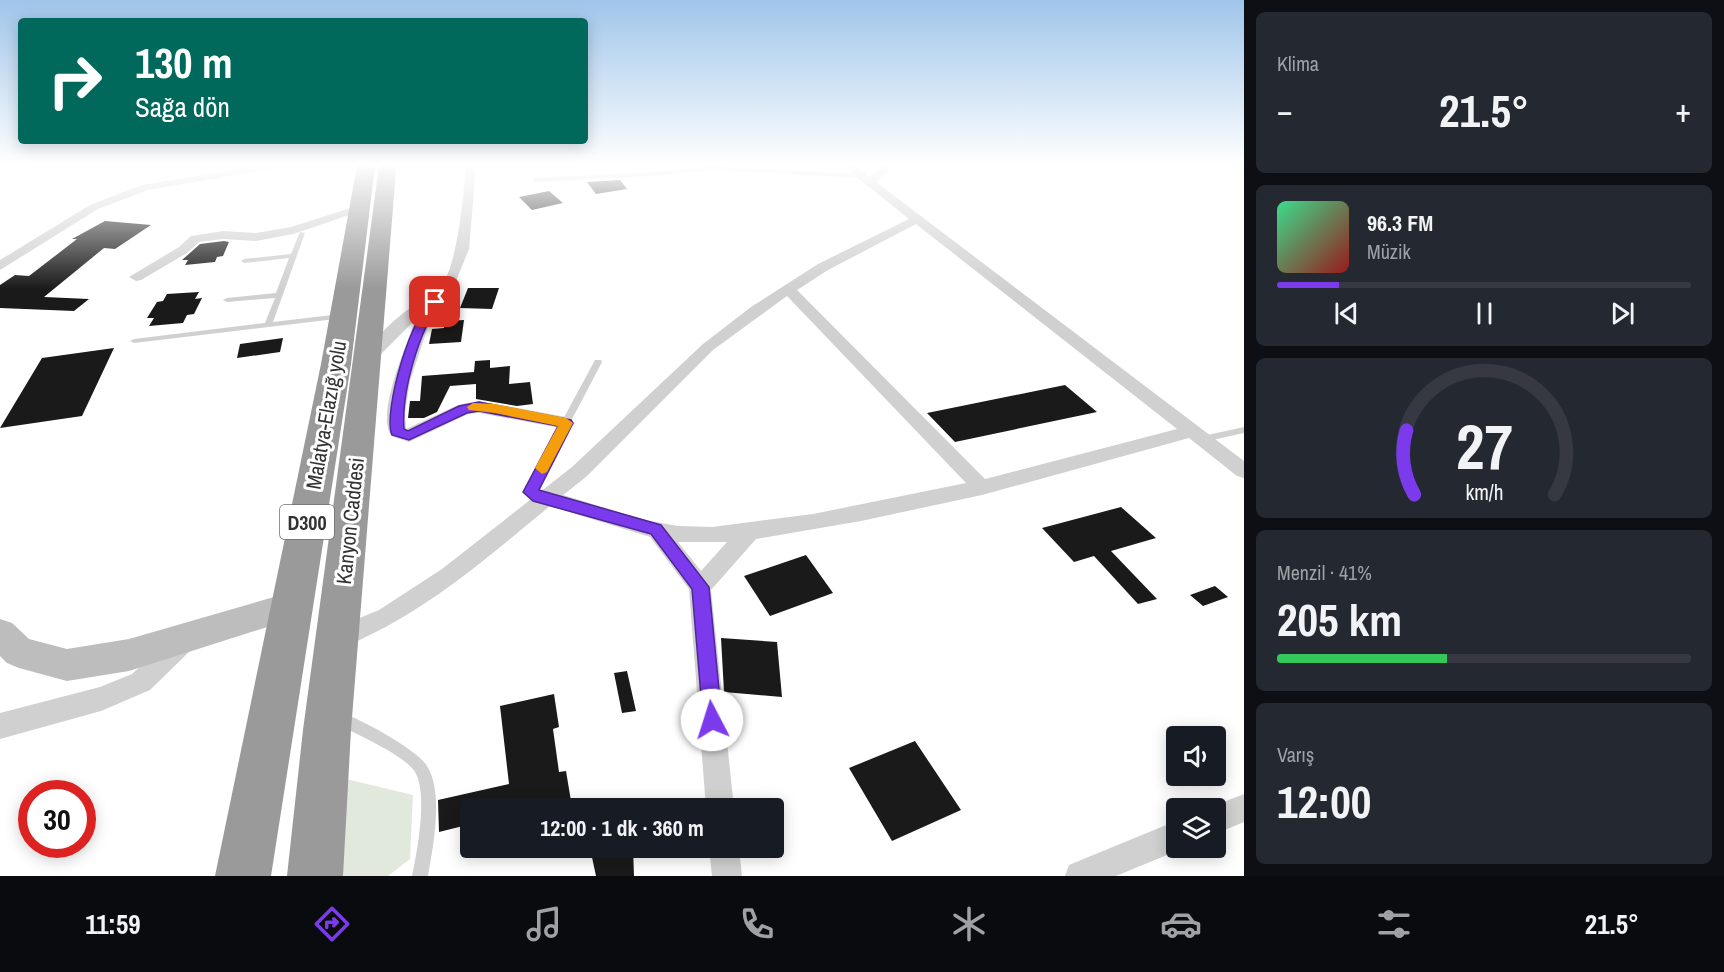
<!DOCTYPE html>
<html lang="tr">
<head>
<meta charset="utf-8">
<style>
  :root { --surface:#171b24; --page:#242831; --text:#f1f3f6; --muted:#9ea1a6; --line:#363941; --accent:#7c3aed }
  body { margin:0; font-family:"Archivo Narrow",sans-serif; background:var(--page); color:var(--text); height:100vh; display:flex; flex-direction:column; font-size:22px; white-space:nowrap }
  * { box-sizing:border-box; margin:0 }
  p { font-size:20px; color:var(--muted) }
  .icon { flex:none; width:33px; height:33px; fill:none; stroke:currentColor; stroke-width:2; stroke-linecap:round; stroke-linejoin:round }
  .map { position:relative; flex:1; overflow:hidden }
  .panel { display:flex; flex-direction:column; gap:12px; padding:12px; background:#0d0f14; width:480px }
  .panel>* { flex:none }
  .hud { position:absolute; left:18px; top:18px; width:570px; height:126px; border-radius:6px; box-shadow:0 3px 15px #0003; background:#00695c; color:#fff; overflow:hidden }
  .controls { position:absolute; left:1166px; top:726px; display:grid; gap:12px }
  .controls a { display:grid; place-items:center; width:60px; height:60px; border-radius:6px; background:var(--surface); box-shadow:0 3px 15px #0003; font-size:30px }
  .speed { position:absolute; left:18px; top:780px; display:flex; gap:12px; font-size:30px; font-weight:700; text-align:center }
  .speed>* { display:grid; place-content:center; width:78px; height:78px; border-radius:50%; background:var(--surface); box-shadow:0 3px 15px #0003; line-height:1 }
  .speed .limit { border:9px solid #d22; background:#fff; color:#111 }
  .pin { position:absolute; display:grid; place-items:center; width:51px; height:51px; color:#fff; margin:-26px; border-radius:12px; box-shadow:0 3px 9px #0006 }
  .me { position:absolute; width:66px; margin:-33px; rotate:355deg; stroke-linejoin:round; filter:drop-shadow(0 0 4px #0008) }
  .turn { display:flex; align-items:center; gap:21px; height:126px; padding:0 18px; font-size:27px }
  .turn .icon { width:78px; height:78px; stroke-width:2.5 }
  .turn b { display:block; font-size:42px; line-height:51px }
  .big { font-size:45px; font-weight:700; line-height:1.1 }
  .panel .widget { flex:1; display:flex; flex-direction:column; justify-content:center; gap:9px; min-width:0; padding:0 21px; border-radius:9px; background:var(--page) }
  .panel .dial { align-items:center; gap:0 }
  .dial svg { height:156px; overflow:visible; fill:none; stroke:var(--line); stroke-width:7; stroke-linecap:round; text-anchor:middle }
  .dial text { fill:var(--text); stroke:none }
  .song { display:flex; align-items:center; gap:18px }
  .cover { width:72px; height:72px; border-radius:9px; background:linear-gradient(135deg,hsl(150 70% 55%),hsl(0 70% 35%)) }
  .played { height:6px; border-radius:3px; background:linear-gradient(90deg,var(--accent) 15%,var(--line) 15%) }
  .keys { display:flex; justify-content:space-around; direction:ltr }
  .heat { display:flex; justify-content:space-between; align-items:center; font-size:33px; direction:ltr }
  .charge { height:9px; border-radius:4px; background:linear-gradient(90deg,#34c759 41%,var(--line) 0) }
  .trip { position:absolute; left:460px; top:798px; width:324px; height:60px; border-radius:6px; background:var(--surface); box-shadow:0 3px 15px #0003; font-weight:700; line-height:60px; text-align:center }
  .tab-bar { display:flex; height:96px; justify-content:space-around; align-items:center; background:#090b0e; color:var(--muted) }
  .tab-bar .icon { width:42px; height:42px }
  .tab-bar .on { color:var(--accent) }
  .tab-bar b { font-size:27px; color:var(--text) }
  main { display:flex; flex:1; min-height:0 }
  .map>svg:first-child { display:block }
  .green { fill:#e1e9dd }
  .building { fill:#1a1a1a }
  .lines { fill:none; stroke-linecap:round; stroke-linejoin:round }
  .lane { fill:#d0d0d0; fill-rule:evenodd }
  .street { fill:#d0d0d0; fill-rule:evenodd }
  .secondary { fill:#bdbdbd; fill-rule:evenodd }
  .highway { fill:#9a9a9a; fill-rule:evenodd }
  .route { fill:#7c3aed; stroke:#51269a; stroke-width:1.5 }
  .slow { fill:#f59e0b }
  .labels { text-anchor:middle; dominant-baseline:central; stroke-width:6; stroke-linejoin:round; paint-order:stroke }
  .shield { fill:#fff; stroke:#707070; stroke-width:1.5 }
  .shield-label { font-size:20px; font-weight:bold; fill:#333 }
  .street-label { font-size:21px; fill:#333; stroke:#fff }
</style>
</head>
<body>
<main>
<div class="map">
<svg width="1244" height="876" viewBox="0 0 1244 876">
  <rect width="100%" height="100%" fill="#fff"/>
  <path class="green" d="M 342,778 L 413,795 L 410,859 L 388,876 L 333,876 Z"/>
  <path class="building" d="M 620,180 L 627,189 L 596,194 L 587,182 Z
    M 549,191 L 563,203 L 532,210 L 519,197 Z
    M 105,221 L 151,225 L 115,249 L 104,248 L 44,297 L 89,299 L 74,311 L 0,308 L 0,285 L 15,275 L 29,276 L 77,239 L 72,239 Z
    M 224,241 L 229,242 L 223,256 L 217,257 L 215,262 L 185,265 L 188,260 L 182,260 L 200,244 Z
    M 468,288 L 499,288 L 492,309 L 460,308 Z
    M 199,292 L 195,299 L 202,298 L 194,314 L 187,315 L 183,323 L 149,326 L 154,318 L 147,318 L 157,302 L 163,301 L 167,294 Z
    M 464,320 L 461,342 L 429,344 L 432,329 L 444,328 L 446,321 Z
    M 283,338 L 280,352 L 237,358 L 240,344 Z
    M 114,348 L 82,416 L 0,428 L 42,358 Z
    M 490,360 L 490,368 L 510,366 L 509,384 L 530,382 L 533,404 L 517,406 L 476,399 L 476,384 L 450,386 L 437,412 L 424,418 L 408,418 L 410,401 L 420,401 L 422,376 L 474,372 L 475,361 Z
    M 1065,385 L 1097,412 L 955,442 L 927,413 Z
    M 1121,507 L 1156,538 L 1111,551 L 1157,599 L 1138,604 L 1094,556 L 1074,562 L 1042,528 Z
    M 806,555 L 833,593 L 770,616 L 744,576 Z
    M 1215,586 L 1228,597 L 1203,606 L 1190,595 Z
    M 721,638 L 777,642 L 782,697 L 724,692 Z
    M 627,671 L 636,711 L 622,713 L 614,673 Z
    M 554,694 L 559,727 L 553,729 L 559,772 L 566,771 L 571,801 L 540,808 L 471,808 L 471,824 L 439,832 L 438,800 L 509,784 L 500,706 Z
    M 915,741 L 961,810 L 892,841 L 849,768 Z
    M 590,848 L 633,848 L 634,876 L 596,876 Z"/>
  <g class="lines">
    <path class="lane" d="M 712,166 L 861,174 L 864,176 L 861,178 L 712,170 L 651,176 L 535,182 L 532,180 L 535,178 L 651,172 Z
      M 300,232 L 305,233 L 273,322 L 341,314 L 345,316 L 344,318 L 134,343 L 130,341 L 134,339 L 265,323 L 275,298 L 227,302 L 223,300 L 227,298 L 276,293 L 289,258 L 244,263 L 241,261 L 244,259 L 291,254 Z
      M 595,360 L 601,360 L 602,362 L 537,486 L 536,490 L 549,495 L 551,498 L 549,501 L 546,502 L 528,495 L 526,492 L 527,486 Z
      M 1244,427 L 1244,433 L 1203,442 L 1198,439 L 1203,436 Z
      M 341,712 C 360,719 418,750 427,766 C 444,793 433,846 428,876 L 412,876 C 417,852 430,786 412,768 C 396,751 357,735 336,723 L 335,718 L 336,713 Z"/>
    <path class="street" d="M 260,166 L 288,166 L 148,190 L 98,209 L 0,270 L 0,260 L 90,205 L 142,185 Z
      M 466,166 L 476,166 L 469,249 L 452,291 L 432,315 L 410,381 L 405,413 L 406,429 L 458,405 L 479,401 L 566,417 L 575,423 L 572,427 L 566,429 L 479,413 L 468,414 L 409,442 L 391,436 C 376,412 407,344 416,319 L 374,361 L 362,361 L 360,358 C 376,337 402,310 425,299 C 429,297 431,297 434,295 C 458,277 463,196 466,166 Z
      M 843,166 L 855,166 L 869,177 L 882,166 L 894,166 L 876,182 L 1244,461 L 1244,478 L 1237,476 L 1189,438 L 982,495 L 861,521 L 756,539 L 711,590 L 734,808 L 706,808 L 689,589 L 650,537 L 550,506 C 483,561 419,618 338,649 L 330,646 L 326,638 L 330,630 L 379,610 L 442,569 L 572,467 L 703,344 L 751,307 L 818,264 L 909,219 ZM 916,224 L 1177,429 L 985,479 L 797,290 L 828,270 ZM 787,296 L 966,483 L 813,514 L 712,527 L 678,526 L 645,520 L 563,495 L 586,477 L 713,350 ZM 678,542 L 727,542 L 701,571 Z
      M 360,205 L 366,208 L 364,210 L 293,234 L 256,241 L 223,239 L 199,242 L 187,253 L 141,280 L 136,281 L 129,277 L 179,247 L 191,236 L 223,231 L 256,233 L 291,227 Z
      M 182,632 L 190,635 L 194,643 L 190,651 L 150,690 L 101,711 L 0,739 L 0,713 L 100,687 L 132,674 L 174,635 Z
      M 1244,794 L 1244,822 L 1215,834 L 1215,808 L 1208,808 Z
      M 1176,821 L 1176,848 L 1184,848 L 1116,876 L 1065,876 L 1069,865 Z
      M 709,848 L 739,848 L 742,876 L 712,876 Z"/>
    <path class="secondary" d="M 291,592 L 302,596 L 307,606 L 302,616 L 129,671 L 67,681 L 19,668 L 7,663 L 0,656 L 0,619 L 12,623 L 29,639 L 67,649 L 129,639 Z"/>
    <path class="highway" d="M 357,166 L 375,166 L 351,364 L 271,876 L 215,876 L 321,364 Z
      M 379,166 L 393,166 L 396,170 L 351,730 L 343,876 L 287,876 L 303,730 Z"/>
  </g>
  <linearGradient id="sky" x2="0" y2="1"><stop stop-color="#9fc5ea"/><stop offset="0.57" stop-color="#fff"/><stop offset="1" stop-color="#fff" stop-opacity="0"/></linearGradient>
  <rect width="1244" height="289" fill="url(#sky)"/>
  <path class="route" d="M 435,299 L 440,302 C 419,332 401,392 404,429 L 408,431 L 459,406 L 479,402 L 571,420 L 573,423 L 539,490 L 661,525 L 709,587 L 722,720 L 719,727 L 712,730 L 706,727 L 703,720 L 692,589 L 651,534 L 533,501 L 523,492 L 558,426 L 479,411 L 467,413 L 409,440 L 392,435 C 382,413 413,307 435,299 Z"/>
  <path class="slow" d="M 473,403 L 495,404 L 566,418 L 573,423 L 547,472 L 542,474 L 535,468 L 558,426 L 495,413 L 469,410 L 467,407 Z"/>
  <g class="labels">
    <rect class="shield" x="280" y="505" width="54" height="34" rx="4.5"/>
    <g class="shield-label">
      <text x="307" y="522">D300</text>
    </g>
    <g class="street-label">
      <text transform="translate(326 415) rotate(-80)">Malatya-Elazığ yolu</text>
      <text transform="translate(350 521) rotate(-84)">Kanyon Caddesi</text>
    </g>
  </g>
</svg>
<div class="controls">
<a><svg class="icon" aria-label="sound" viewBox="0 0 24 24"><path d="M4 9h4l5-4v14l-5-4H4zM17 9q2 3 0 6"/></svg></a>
<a><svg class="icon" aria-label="layers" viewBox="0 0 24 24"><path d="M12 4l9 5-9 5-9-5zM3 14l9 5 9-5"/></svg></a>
</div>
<div class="speed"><div class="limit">30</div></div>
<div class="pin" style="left:435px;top:302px;background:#d93025"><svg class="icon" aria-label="arrive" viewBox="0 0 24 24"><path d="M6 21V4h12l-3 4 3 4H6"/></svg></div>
<svg class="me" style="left:712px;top:720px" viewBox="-20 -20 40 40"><circle r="19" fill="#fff"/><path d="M0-13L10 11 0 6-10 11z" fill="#7c3aed"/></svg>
<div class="trip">12:00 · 1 dk · 360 m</div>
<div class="hud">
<div class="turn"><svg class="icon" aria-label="right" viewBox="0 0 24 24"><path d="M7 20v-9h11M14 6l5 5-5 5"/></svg><div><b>130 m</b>Sağa dön</div></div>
</div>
</div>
<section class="panel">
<div class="widget"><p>Klima</p>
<div class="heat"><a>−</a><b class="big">21.5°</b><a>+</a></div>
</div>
<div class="widget">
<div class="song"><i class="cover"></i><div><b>96.3 FM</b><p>Müzik</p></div></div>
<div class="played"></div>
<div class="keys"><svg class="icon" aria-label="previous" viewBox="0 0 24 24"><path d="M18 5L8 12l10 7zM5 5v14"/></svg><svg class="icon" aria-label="pause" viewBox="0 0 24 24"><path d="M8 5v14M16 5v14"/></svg><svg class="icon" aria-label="next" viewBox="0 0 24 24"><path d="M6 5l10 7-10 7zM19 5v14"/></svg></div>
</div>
<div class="widget dial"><svg viewBox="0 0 100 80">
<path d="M14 69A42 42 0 1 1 86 69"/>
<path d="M14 69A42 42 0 0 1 10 36" stroke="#7c3aed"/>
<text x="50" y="56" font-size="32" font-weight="700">27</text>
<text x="50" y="72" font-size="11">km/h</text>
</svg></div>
<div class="widget"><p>Menzil · 41%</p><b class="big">205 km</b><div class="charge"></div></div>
<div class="widget"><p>Varış</p><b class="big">12:00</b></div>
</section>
</main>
<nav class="tab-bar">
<b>11:59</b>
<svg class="icon on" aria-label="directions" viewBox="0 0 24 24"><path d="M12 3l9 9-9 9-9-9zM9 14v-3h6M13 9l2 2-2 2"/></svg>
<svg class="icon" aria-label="music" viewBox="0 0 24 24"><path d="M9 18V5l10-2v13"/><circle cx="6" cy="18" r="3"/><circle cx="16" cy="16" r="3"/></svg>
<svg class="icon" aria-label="phone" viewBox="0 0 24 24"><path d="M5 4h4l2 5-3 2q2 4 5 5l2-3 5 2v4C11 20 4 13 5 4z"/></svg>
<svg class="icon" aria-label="climate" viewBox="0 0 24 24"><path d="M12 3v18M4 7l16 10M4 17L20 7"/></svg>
<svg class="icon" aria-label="car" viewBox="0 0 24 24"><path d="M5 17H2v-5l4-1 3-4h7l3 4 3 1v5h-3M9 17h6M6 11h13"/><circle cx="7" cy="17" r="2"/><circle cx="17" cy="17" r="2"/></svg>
<svg class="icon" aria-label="filters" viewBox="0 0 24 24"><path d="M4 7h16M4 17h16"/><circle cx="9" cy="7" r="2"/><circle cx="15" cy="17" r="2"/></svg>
<b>21.5°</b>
</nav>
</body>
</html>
